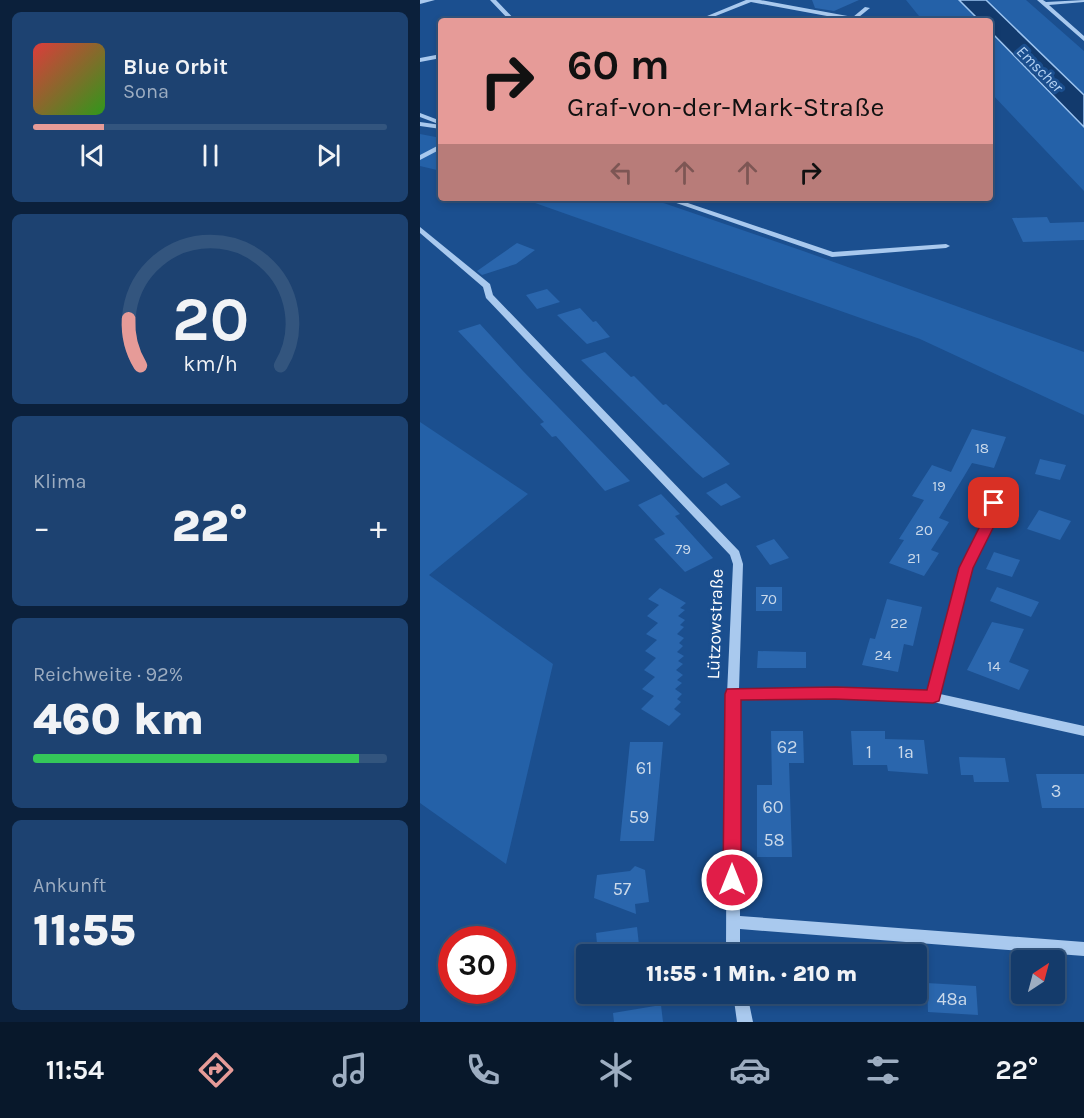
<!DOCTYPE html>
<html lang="de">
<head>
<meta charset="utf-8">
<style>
  :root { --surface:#143b6b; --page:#1d4271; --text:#f1f3f6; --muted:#9dadc1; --line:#33557e; --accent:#e69b98 }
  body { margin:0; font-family:Karla,sans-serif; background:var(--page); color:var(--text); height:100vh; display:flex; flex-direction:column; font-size:22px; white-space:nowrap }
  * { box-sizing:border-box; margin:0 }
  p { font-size:20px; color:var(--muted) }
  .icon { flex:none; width:33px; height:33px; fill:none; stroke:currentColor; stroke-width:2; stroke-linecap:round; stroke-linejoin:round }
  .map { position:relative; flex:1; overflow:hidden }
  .sheet { display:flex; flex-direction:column; gap:12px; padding:12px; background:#0b203b; width:420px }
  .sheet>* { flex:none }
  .top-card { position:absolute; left:18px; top:18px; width:555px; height:183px; border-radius:6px; box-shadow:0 3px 9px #0003,0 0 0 2px var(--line); background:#e69b98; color:#111; overflow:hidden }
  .needle { width:39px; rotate:36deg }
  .fabs { position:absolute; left:591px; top:950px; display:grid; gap:12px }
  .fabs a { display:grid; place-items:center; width:54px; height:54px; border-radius:6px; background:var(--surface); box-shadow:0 3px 9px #0003,0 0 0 2px var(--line); font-size:30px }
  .speed { position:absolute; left:18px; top:926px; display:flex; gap:12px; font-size:30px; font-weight:700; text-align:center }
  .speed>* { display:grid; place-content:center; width:78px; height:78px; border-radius:50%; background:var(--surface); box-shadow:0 3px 9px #0003,0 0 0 2px var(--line); line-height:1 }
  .speed .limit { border:9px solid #d22; background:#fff; color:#111 }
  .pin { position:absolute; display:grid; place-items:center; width:51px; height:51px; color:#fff; margin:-26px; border-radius:12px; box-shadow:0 3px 9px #0006 }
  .me { position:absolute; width:66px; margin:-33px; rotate:0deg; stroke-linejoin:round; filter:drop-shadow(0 0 4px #0008) }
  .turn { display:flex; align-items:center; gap:21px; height:126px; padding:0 30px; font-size:27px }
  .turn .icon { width:78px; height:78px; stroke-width:2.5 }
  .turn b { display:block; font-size:42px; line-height:51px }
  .lanes { display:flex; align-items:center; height:57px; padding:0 30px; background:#0003; justify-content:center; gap:30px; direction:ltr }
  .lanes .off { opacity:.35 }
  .big { font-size:45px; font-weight:800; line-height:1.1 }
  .sheet .card { flex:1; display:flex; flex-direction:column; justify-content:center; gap:9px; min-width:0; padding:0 21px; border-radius:9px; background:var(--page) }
  .sheet .dial { align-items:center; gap:0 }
  .dial svg { height:156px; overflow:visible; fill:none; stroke:var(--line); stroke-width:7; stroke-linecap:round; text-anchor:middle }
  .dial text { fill:var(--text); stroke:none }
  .song { display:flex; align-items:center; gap:18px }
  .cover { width:72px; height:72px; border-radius:9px; background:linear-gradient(135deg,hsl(0 70% 55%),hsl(110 70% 35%)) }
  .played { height:6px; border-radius:3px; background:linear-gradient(90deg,var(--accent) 20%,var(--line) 20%) }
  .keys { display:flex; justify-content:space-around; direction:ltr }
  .heat { display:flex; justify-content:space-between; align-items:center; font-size:33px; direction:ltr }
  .charge { height:9px; border-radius:4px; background:linear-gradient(90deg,#34c759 92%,var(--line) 0) }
  .trip { position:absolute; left:156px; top:944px; width:351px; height:60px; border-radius:6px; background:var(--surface); box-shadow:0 3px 9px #0003,0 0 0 2px var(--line); font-weight:800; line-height:60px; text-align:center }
  .dock { display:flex; height:96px; justify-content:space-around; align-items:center; background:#08182b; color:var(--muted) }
  .dock .icon { width:42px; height:42px }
  .dock .selected { color:var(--accent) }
  .dock b { font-size:27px; color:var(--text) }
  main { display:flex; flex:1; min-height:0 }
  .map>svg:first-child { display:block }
  .green { fill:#2461a8 }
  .water { fill:#123a6d; stroke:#9cc4f0; stroke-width:1.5 }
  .building { fill:#2a66ad }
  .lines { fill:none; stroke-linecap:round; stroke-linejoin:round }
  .minor { fill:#a9c9ee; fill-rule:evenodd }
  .route { fill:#e11d48; stroke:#92132f; stroke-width:1.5 }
  .labels { text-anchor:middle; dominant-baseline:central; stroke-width:6; stroke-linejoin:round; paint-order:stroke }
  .number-label { font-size:15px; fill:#cad9ea }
  .far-water-label { font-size:16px; font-style:italic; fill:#b5d3f5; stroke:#1b4f8f }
  .street-label { font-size:18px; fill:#fff; stroke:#1b4f8f }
  .near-number-label { font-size:18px; fill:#cad9ea }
</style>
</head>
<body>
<main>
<section class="sheet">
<div class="card">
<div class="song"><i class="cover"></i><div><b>Blue Orbit</b><p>Sona</p></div></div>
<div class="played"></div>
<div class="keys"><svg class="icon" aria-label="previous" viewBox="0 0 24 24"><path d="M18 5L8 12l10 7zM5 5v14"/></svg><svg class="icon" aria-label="pause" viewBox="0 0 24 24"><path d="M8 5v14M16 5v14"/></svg><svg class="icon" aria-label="next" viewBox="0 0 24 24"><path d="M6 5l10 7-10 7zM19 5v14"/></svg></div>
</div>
<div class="card dial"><svg viewBox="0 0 100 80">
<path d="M14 69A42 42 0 1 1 86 69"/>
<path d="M14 69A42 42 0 0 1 8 45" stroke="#e69b98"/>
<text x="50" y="56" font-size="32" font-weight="700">20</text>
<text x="50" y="72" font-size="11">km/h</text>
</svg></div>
<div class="card"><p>Klima</p>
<div class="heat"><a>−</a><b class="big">22°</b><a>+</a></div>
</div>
<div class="card"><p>Reichweite · 92%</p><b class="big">460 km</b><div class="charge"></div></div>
<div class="card"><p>Ankunft</p><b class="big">11:55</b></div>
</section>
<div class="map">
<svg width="664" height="1022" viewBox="0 0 664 1022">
  <rect width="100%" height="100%" fill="#1b4f8f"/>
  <path class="green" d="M 486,0 L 606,0 L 664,51 L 664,191 L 570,92 L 570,21 L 503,21 Z
    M 0,134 L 21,138 L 21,171 L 0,166 Z
    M 101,198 L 229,198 L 386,252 L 664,352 L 664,415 L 500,339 Z
    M 0,422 L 108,494 L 9,575 L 133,664 L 86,864 L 0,803 Z"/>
  <path class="water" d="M 539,0 L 566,0 L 664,95 L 664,127 L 570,31 L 570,21 L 560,21 Z"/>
  <path class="building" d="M 392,0 L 439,0 L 414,11 L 395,8 Z
    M 627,217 L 630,223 L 664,222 L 664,240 L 603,242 L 592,218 Z
    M 97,243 L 115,250 L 96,264 L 62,275 L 57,271 Z
    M 127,289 L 140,302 L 117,309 L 106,295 Z
    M 160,308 L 173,322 L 176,321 L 190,337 L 167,344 L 137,315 Z
    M 60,324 L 103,371 L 210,481 L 185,491 L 136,436 L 132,437 L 120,424 L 124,422 L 38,331 Z
    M 185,352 L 211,377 L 214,376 L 243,405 L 246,404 L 310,464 L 283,478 L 276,472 L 161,360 Z
    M 552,429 L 586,437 L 574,468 L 552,463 L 519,518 L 529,522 L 511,550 L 519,553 L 504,576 L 469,563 L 484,540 L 479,539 L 504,500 L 492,496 L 512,465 L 531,472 Z
    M 620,459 L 646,465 L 640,480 L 615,474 Z
    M 306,483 L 321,497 L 301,506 L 286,493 Z
    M 241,494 L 260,514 L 255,516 L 293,558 L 265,572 L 234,539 L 245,534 L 218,505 Z
    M 619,510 L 651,521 L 640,540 L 607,529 Z
    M 354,539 L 369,558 L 350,565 L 336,546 Z
    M 574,552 L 600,560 L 592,577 L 566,569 Z
    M 336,587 L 362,587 L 362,611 L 336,611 Z
    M 577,587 L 619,602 L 611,617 L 570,601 Z
    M 240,588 L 266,603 L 260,608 L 265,610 L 258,616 L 265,620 L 260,625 L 264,627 L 257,634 L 264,638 L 259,643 L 263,646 L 257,652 L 264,656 L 258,661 L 263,664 L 256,670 L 263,675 L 257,680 L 262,683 L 255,689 L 262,694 L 257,699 L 261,702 L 254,709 L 261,714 L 249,726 L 221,709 L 234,696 L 222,689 L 235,677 L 224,670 L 236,658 L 225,651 L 237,640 L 226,634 L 238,623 L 227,616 L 239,605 L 228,599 Z
    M 467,599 L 502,607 L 493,646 L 484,644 L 478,672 L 442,665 L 450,638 L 455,639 Z
    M 572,622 L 604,629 L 589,662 L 609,670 L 599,690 L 547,670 Z
    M 338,651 L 386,652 L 386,668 L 337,668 Z
    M 351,731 L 383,731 L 384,763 L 369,763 L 372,857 L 337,857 L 337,785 L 352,785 Z
    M 431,731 L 465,731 L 465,739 L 504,740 L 508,774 L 468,771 L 467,765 L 433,765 Z
    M 210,742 L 243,742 L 234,841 L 200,841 Z
    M 539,757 L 585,758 L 589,782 L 554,782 L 553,775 L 541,775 Z
    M 616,774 L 664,774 L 664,808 L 622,808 Z
    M 215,866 L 225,870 L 229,902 L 215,904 L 216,914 L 174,898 L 177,875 L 210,871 Z
    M 217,927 L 220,954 L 178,954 L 176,933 Z
    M 507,983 L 556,986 L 558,1015 L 508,1012 Z
    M 241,1005 L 243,1022 L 194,1022 L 193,1013 Z"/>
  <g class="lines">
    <path class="minor" d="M 0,0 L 15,0 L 0,4 Z
      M 70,0 L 76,0 L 96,21 L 90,21 Z
      M 326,0 L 340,0 L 433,17 L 445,7 L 450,8 L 434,21 L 331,2 L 283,21 L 275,21 Z
      M 617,0 L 623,0 L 626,2 L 664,0 L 664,2 L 629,5 L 664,36 L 664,41 Z
      M 21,54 L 21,58 L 0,62 L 0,58 Z
      M 0,113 L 21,121 L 21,125 L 0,117 Z
      M 0,122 L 21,125 L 21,129 L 0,126 Z
      M 21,144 L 21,149 L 0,160 L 0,155 Z
      M 242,198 L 253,198 L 413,252 L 526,244 L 530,246 L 526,248 L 412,257 Z
      M 0,227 L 70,284 L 73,295 L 319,551 L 323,564 L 319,689 L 415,688 L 508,692 L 540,568 L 561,528 L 569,503 L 574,500 L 578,501 L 579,503 L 571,528 L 552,568 L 520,694 L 664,726 L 664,736 L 513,702 L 415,698 L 319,699 L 320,916 L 664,942 L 664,956 L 320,929 L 320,954 L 306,954 L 307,694 L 313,564 L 310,555 L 66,298 L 63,287 L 0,233 Z
      M 313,993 L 327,993 L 333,1022 L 317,1022 Z"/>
  </g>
  <path class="route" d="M 574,499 L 581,503 L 573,528 L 553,568 L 519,701 L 513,703 L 415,699 L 321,700 L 321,880 L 318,886 L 312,888 L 305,886 L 303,880 L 305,694 L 307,689 L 415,687 L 507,690 L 539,568 L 559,528 L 567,503 Z"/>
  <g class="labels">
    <g class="number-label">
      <text x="562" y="448">18</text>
      <text x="519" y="486">19</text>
      <text x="504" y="530">20</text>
      <text x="263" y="549">79</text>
      <text x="494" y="558">21</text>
      <text x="349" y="599">70</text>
      <text x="479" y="623">22</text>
      <text x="463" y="655">24</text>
      <text x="574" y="666">14</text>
    </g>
    <g class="far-water-label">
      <text transform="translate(620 69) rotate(45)">Emscher</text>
    </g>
    <g class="street-label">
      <text transform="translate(295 624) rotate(-88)">Lützowstraße</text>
    </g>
    <g class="near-number-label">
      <text x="367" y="747">62</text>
      <text x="449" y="752">1</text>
      <text x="486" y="752">1a</text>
      <text x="224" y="768">61</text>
      <text x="636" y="791">3</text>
      <text x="353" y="807">60</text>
      <text x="219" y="817">59</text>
      <text x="354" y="840">58</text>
      <text x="202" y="889">57</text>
      <text x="532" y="999">48a</text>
    </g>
  </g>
</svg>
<div class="fabs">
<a><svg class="needle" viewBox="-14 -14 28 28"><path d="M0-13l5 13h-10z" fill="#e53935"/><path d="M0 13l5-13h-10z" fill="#9dadc1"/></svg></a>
</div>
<div class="speed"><div class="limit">30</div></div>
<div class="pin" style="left:574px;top:503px;background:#d93025"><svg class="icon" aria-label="arrive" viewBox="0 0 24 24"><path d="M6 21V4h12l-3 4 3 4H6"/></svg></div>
<svg class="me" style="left:312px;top:880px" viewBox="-20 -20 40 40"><circle r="17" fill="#e11d48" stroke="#fff" stroke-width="3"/><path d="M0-11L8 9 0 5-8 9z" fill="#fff"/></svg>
<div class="trip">11:55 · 1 Min. · 210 m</div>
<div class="top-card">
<div class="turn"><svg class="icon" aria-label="right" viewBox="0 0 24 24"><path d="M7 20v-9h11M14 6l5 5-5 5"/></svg><div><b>60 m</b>Graf-von-der-Mark-Straße</div></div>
<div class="lanes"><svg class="icon off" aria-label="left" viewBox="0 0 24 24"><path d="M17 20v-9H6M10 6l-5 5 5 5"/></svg><svg class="icon off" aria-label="ahead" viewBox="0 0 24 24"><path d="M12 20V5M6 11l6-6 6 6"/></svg><svg class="icon off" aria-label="ahead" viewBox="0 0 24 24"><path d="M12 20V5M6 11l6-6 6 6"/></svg><svg class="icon" aria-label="right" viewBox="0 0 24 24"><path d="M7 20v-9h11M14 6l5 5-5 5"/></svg></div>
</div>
</div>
</main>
<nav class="dock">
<b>11:54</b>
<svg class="icon selected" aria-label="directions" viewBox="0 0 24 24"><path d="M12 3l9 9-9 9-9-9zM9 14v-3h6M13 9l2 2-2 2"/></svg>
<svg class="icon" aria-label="music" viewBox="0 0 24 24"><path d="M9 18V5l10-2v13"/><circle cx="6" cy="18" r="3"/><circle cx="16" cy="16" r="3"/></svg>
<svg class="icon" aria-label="phone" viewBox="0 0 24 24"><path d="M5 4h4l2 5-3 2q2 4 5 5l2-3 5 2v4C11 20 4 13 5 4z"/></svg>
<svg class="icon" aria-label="climate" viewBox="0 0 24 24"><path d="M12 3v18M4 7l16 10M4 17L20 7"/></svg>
<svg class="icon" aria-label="car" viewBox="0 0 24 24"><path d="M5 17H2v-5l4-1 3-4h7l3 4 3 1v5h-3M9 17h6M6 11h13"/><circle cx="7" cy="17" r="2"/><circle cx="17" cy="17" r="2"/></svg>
<svg class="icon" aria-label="filters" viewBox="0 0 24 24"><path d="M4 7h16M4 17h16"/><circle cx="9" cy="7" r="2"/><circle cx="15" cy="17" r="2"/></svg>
<b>22°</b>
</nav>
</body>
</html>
